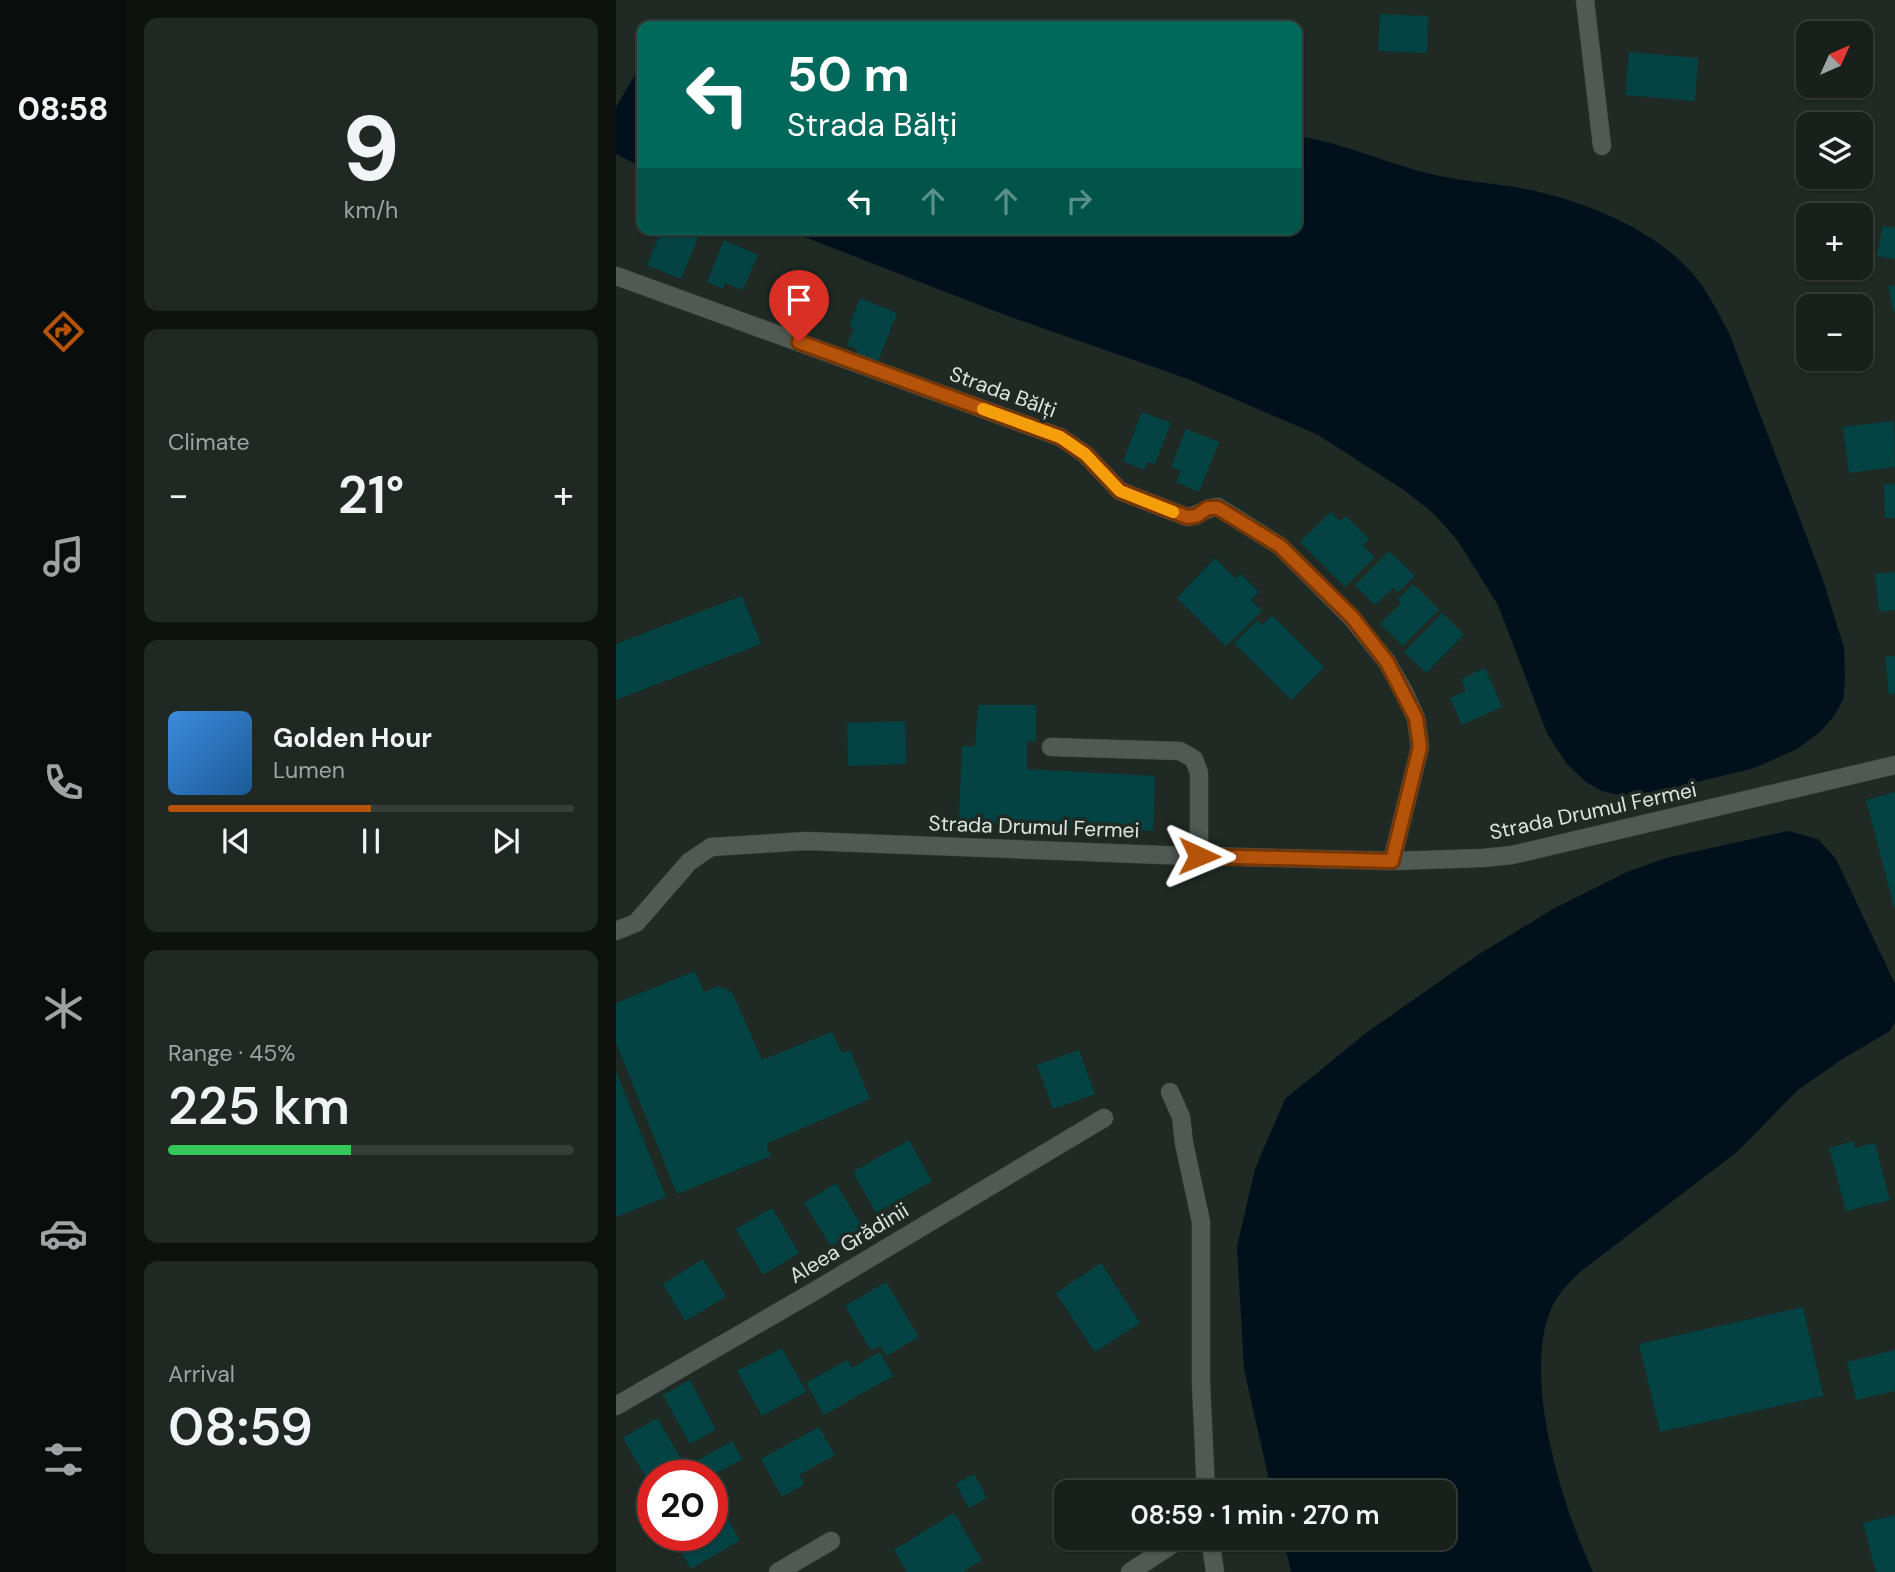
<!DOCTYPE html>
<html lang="en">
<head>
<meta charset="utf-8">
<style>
  :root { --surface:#17201b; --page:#202824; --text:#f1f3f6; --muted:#9ea3a3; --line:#363e3a; --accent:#b45309 }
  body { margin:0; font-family:"DM Sans",sans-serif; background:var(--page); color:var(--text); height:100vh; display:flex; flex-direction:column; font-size:26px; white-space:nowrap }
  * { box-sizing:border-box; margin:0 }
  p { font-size:23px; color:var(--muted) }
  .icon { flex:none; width:38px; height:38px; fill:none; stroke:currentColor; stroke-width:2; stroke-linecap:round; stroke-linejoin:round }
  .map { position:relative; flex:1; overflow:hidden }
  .panel { display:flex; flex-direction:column; gap:18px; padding:18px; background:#0d120f; width:490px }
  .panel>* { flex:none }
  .hud { position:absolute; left:21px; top:21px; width:665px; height:214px; border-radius:14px; box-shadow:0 2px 5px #0004,0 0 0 2px var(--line); background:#00695c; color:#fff; overflow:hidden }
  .needle { width:46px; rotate:45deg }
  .fabs { position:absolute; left:1180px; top:21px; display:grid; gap:14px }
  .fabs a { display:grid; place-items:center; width:77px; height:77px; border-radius:14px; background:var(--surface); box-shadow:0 2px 5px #0004,0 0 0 2px var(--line); font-size:35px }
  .speed { position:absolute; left:21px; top:1460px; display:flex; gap:14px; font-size:35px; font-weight:700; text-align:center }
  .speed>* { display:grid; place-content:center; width:91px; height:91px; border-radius:50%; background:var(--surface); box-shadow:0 2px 5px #0004,0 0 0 2px var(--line); line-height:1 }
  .speed .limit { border:10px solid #d22; background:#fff; color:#111 }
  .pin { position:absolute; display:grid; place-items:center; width:60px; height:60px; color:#fff; margin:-72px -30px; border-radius:50% 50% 50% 0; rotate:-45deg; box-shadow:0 0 7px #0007 }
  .pin .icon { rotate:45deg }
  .me { position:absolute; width:77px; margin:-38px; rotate:91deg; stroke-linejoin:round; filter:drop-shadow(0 0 5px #0008) }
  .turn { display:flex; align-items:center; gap:24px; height:147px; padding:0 35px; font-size:32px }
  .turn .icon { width:91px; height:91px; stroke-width:2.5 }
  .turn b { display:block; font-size:49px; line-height:60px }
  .lanes { display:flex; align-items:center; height:66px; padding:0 35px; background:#0003; justify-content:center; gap:35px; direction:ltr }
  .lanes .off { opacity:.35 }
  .big { font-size:52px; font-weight:600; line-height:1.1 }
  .panel .widget { flex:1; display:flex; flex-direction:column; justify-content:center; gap:10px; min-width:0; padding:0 24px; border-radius:14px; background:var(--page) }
  .panel .dial { align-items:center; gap:0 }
  .dial b { font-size:91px; line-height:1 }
  .song { display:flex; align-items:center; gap:21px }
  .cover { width:84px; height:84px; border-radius:10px; background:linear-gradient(135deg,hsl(210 70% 55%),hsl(210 70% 35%)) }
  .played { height:7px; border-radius:4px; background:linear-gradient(90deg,var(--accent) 50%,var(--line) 50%) }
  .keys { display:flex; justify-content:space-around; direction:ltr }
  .heat { display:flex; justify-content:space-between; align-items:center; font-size:38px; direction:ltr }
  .charge { height:10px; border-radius:5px; background:linear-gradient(90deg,#34c759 45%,var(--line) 0) }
  .trip { position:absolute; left:438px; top:1480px; width:402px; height:70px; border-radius:14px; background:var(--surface); box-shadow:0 2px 5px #0004,0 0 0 2px var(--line); font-weight:600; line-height:70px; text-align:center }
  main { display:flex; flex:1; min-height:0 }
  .dock { display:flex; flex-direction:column; width:126px; justify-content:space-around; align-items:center; background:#090d0b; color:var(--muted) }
  .dock .icon { width:49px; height:49px }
  .dock .current { color:var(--accent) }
  .dock b { font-size:32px; color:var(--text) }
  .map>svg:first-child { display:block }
  .water { fill:#00111b }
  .building { fill:#044344 }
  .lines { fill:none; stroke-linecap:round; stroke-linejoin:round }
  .minor-casing { stroke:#3c4440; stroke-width:19 }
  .minor { stroke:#4f5a54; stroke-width:18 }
  .route-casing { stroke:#753606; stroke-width:18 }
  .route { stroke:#b45309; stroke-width:12 }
  .slow { stroke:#f59e0b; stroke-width:12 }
  .labels { text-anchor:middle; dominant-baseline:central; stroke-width:7; stroke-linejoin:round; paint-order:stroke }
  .street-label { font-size:21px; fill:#dde4e0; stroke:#1f2a24 }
</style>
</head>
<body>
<main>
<nav class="dock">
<b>08:58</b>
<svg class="icon current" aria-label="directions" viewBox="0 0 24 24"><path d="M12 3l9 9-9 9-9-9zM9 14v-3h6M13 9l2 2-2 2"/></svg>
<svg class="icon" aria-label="music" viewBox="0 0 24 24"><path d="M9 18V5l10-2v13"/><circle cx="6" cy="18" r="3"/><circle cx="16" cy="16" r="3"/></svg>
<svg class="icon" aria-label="phone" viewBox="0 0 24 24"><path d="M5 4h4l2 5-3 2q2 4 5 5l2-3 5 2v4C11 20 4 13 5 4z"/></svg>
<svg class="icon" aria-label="climate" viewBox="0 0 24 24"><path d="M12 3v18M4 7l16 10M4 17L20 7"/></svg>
<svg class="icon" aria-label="car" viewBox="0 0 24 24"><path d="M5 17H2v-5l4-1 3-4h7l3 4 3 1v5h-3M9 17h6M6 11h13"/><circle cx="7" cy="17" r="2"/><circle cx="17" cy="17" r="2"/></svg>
<svg class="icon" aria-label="filters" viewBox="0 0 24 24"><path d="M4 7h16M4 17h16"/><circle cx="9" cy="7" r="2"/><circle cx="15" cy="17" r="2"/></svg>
</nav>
<section class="panel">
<div class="widget dial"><b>9</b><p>km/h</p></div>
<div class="widget"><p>Climate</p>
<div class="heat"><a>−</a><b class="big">21°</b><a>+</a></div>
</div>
<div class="widget">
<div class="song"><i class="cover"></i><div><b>Golden Hour</b><p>Lumen</p></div></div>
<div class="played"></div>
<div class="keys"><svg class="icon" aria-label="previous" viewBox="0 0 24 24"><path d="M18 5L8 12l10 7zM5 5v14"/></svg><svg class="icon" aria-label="pause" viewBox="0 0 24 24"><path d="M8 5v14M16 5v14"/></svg><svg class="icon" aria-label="next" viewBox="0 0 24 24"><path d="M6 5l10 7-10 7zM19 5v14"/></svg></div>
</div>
<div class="widget"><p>Range · 45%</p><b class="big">225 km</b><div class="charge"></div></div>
<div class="widget"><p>Arrival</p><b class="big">08:59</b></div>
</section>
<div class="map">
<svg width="1279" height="1572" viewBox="0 0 1279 1572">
  <rect width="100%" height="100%" fill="#1f2a24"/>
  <path class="water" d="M 26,65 L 26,167 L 0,154 C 0,139 0,123 0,108 C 1,105 22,69 26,65 Z
    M 681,136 C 729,143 771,164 819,175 C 850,182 882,183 914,190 C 970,202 1038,229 1077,274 C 1092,291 1102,313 1113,333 L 1206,577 L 1228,648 L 1229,680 L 1227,700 L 1218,716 L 1204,732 L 1181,749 L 1138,768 L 1032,794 L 1004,795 L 986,791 L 970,782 L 950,763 L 931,733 L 882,605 L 842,541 L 817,513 L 788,490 L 702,435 L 572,379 L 389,315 L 168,229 L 681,229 Z
    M 1172,831 L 1202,839 L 1220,859 L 1279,984 L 1279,1022 L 1274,1031 L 1225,1060 L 1182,1090 L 1121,1152 L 965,1271 C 953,1283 942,1293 935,1309 C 906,1378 946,1506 977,1572 L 675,1572 L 667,1538 L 828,1538 L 828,1493 L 656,1493 L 628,1369 L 621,1247 L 639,1169 L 669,1099 L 750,1033 L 860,956 L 937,909 L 1011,872 L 1050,858 Z"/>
  <path class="building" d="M 764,14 L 812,16 L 811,53 L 762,51 Z
    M 1013,52 L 1082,58 L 1079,101 L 1009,95 Z
    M 1267,226 L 1279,228 L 1279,259 L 1261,256 Z
    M 46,229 L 62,229 L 82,237 L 65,279 L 31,265 Z
    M 108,240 L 142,255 L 127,290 L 109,283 L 107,289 L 91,282 Z
    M 1279,286 L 1279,313 L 1278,313 L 1272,287 Z
    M 244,298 L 281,313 L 261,364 L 239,355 L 242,349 L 231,345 L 238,328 L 233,327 Z
    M 526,412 L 555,423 L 539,464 L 531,462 L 528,470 L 507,461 Z
    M 1278,421 L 1279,467 L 1233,473 L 1227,427 Z
    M 570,429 L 603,442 L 583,492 L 560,482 L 565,471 L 555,467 Z
    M 1279,484 L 1279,518 L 1269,518 L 1268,485 Z
    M 715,512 L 724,521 L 730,516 L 753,539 L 747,545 L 759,557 L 729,587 L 684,542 Z
    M 773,551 L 799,576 L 781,593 L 777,588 L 759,605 L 739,585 Z
    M 599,558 L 620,579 L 625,574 L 643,592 L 635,600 L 646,611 L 610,646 L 561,598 Z
    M 1279,572 L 1279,610 L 1263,612 L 1259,574 Z
    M 797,584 L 823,610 L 787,646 L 764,624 L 785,603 L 782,599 Z
    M 126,596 L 145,644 L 0,700 L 0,644 Z
    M 826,613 L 848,635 L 810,673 L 788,652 Z
    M 656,615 L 708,667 L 675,700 L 618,643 L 641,620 L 646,625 Z
    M 1279,656 L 1279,694 L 1273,695 L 1269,657 Z
    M 869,668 L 886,707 L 846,725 L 834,698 L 850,691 L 845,679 Z
    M 362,705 L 420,705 L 420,742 L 411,741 L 411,769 L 539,776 L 537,831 L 343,821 L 346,746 L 359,746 Z
    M 289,721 L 290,764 L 232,766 L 231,723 Z
    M 1279,792 L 1279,907 L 1278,907 L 1250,800 Z
    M 79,971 L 88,992 L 102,986 L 116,992 L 146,1060 L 216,1032 L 226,1053 L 234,1050 L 254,1099 L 150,1144 L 155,1156 L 61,1194 L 0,1043 L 0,1003 Z
    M 463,1050 L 479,1094 L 437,1109 L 421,1065 Z
    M 0,1071 L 50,1197 L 0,1217 Z
    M 293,1140 L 316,1181 L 260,1213 L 237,1172 Z
    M 1237,1141 L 1239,1148 L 1259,1143 L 1274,1200 L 1230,1211 L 1213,1148 Z
    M 220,1183 L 246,1227 L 215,1246 L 188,1203 Z
    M 156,1208 L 183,1253 L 147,1275 L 120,1229 Z
    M 87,1259 L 110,1297 L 69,1321 L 47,1284 Z
    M 485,1263 L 524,1323 L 479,1352 L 440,1293 Z
    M 270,1282 L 303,1337 L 270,1356 L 264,1346 L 255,1351 L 229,1306 Z
    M 1187,1307 L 1207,1396 L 1044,1432 L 1023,1344 Z
    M 166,1348 L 190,1392 L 146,1416 L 121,1371 Z
    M 1279,1350 L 1279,1391 L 1240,1400 L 1231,1362 Z
    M 264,1352 L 277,1376 L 208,1415 L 190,1383 L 231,1360 L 236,1368 Z
    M 74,1380 L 100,1430 L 74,1444 L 47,1395 Z
    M 41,1418 L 72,1470 L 63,1475 L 37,1475 L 37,1489 L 7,1438 Z
    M 203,1427 L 219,1455 L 183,1475 L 188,1484 L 166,1497 L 145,1459 Z
    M 116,1441 L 126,1459 L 97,1475 L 81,1475 L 75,1464 Z
    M 358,1474 L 371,1498 L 353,1508 L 340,1484 Z
    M 96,1492 L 124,1540 L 75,1569 L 55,1535 L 96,1535 Z
    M 338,1513 L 366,1560 L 347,1572 L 291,1572 L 278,1550 Z
    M 1279,1515 L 1279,1572 L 1260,1572 L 1247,1523 Z"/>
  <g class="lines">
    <g class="minor-casing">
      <path id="minor" d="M 969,0 L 986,146
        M 0,276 L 444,437 L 469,454 L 504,491 L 571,517 C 586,515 587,508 602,507 L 664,546 L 735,617 L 771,662 L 788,692 L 800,718 L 804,747 L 776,861
        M 435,747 L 564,751 L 578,759 L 583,773 L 583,856
        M 0,931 L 20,923 L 73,862 L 95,847 L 190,841 L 546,855 L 776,861 L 867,858 L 896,855 L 1279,765
        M 554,1092 L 565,1117 L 568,1143 L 585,1222 L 585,1383 L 590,1493
        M 0,1406 L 197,1292 L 488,1118
        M 594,1538 L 599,1572
        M 162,1572 L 215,1541
        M 514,1572 L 566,1538"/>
    </g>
    <use href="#minor" class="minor"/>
  </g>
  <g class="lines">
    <g class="route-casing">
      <path id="route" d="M 183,342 L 444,437 L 469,454 L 504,491 L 571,517 L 580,516 L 592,508 L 602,508 L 664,546 L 736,617 L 771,662 L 800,718 L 804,747 L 776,861 L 583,856"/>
    </g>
    <use href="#route" class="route"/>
    <path class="slow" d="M 367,409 L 444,437 L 469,454 L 504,491 L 557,512"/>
  </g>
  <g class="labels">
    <g class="street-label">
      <text transform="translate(387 392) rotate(20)">Strada Bălți</text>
      <text transform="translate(977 811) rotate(-12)">Strada Drumul Fermei</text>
      <text transform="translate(418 827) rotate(2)">Strada Drumul Fermei</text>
      <text transform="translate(233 1243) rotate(-31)">Aleea Grădinii</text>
    </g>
  </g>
</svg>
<div class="fabs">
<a><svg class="needle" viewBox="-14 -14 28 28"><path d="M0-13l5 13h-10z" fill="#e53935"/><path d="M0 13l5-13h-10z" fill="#9ea3a3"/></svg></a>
<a><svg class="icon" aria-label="layers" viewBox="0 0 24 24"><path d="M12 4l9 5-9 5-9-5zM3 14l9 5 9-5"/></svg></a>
<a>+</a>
<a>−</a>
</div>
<div class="speed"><div class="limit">20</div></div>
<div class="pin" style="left:183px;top:342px;background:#d93025"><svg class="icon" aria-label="arrive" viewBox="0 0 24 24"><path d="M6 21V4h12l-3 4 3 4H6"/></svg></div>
<svg class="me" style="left:583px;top:856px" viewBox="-20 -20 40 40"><path d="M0-17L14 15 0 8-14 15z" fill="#b45309" stroke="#fff" stroke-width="4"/></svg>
<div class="trip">08:59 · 1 min · 270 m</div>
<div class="hud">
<div class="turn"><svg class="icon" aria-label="left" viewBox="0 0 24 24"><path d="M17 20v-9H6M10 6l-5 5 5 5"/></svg><div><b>50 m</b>Strada Bălți</div></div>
<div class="lanes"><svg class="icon" aria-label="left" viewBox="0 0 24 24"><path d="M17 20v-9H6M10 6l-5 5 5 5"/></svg><svg class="icon off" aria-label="ahead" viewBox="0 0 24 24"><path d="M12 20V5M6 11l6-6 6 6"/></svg><svg class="icon off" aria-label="ahead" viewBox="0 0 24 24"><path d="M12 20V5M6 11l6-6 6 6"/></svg><svg class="icon off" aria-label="right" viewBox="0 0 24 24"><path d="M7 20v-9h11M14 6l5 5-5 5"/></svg></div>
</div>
</div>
</main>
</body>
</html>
